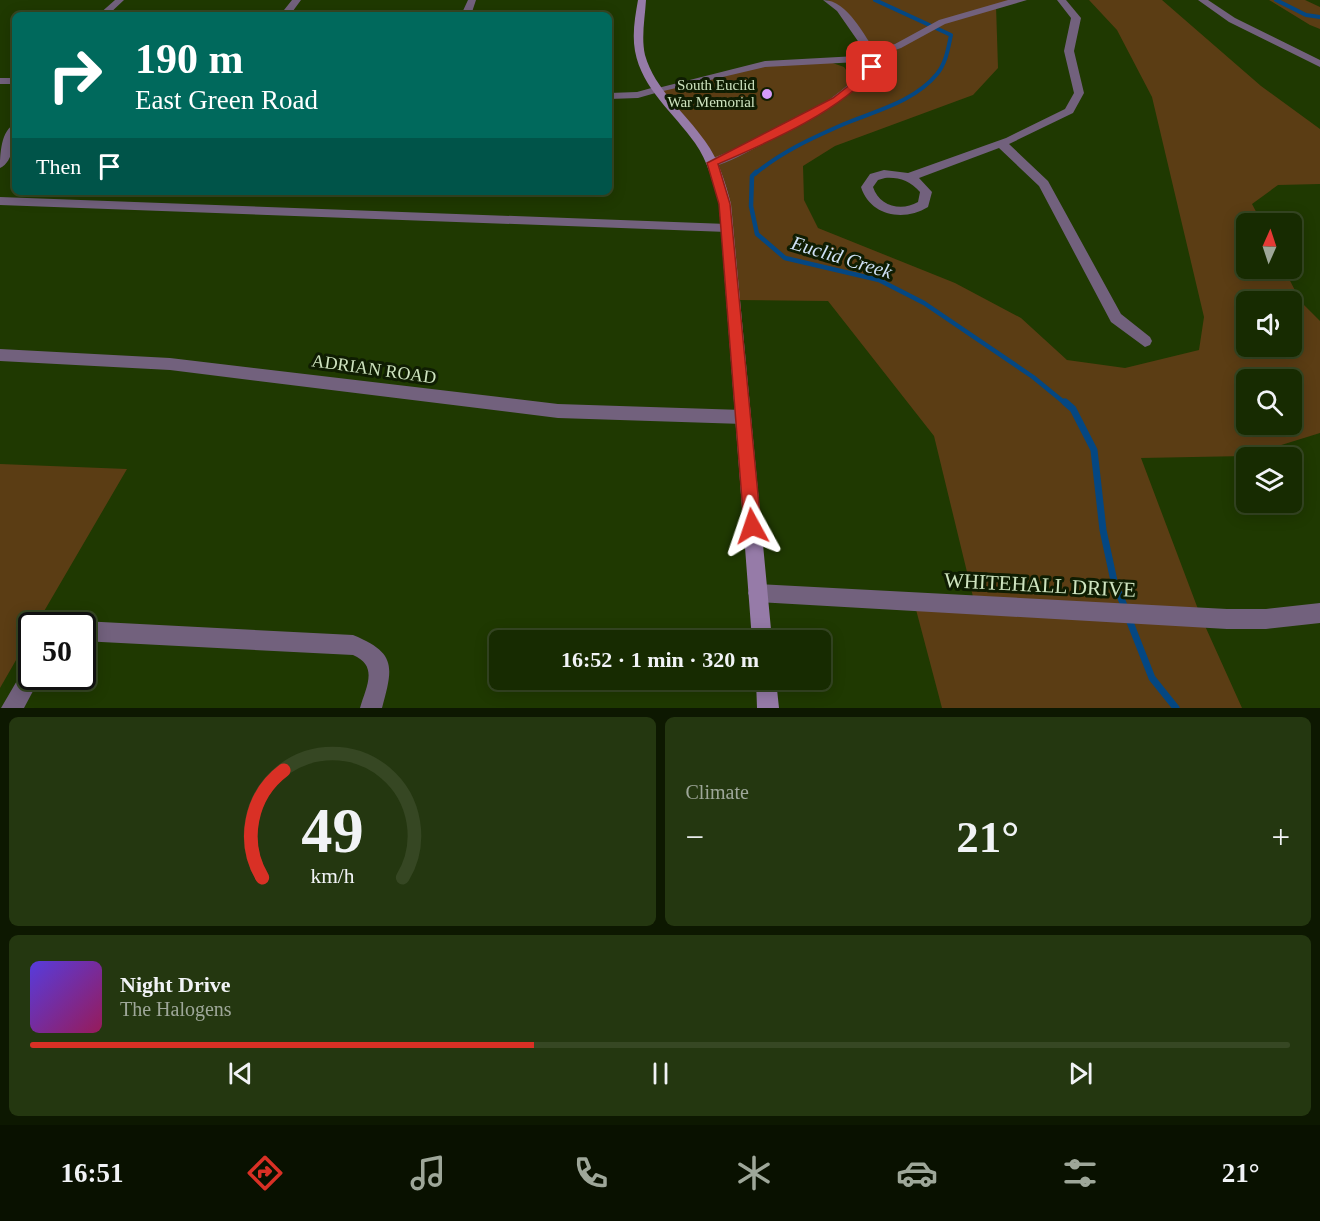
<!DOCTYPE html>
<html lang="en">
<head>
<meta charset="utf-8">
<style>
  :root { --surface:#172b01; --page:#243710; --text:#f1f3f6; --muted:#9ea799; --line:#364723; --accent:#d93025 }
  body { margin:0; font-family:Georgia,serif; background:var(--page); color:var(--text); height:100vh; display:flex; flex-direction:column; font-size:22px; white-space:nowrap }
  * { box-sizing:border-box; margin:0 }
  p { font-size:20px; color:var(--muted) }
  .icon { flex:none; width:33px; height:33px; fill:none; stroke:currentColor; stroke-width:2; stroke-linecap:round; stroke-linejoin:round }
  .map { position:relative; height:708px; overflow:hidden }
  .panel { display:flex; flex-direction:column; gap:9px; padding:9px; background:#0d1801; flex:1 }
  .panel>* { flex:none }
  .guide { position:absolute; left:12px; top:12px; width:600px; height:183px; border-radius:9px; box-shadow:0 3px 15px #0003,0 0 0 2px var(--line); background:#00695c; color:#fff; overflow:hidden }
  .needle { width:39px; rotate:3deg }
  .fabs { position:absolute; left:1236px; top:213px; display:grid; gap:12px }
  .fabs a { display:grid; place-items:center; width:66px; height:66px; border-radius:9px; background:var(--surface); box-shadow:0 3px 15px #0003,0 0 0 2px var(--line); font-size:30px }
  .speed { position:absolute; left:18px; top:612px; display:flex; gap:12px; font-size:30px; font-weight:700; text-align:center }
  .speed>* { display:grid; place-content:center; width:78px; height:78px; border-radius:50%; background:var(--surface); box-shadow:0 3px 15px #0003,0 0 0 2px var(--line); line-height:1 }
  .speed .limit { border:3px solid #111; border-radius:9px; background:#fff; color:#111 }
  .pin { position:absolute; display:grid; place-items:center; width:51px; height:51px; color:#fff; margin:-26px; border-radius:12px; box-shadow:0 3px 9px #0006 }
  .me { position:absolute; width:66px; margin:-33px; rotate:355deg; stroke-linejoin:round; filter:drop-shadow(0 0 4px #0008) }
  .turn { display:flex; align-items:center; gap:21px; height:126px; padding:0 24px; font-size:27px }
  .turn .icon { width:78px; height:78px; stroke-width:2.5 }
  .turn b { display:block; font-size:42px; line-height:51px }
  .then { display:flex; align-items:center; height:57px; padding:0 24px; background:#0003; gap:12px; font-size:22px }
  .big { font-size:45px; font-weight:800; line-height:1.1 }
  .panel .card { flex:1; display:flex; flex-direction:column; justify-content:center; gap:9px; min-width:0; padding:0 21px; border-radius:9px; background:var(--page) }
  .panel .dial { align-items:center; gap:0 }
  .dial svg { height:156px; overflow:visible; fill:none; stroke:var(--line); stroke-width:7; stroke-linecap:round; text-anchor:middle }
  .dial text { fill:var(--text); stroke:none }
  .song { display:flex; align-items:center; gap:18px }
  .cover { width:72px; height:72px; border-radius:9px; background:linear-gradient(135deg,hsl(250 70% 55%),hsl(330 70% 35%)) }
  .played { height:6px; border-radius:3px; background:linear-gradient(90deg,var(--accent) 40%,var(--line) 40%) }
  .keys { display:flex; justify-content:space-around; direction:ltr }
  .heat { display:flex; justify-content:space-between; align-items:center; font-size:33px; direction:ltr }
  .panel .tiles { flex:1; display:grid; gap:9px; grid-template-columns:1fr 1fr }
  .card:last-child { grid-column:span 2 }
  .trip { position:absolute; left:489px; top:630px; width:342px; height:60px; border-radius:9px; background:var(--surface); box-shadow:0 3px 15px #0003,0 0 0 2px var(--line); font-weight:800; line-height:60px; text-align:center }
  .menu { display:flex; height:96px; justify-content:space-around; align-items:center; background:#091100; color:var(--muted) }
  .menu .icon { width:42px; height:42px }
  .menu .on { color:var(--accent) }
  .menu b { font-size:27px; color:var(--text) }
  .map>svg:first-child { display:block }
  .green { fill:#5b3d14; fill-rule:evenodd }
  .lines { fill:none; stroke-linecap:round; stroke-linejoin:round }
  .stream-far2 { stroke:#044782; stroke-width:4 }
  .stream-far1 { stroke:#044782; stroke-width:4.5 }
  .stream { stroke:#044782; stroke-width:7 }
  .minor { fill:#72617d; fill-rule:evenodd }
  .tertiary { fill:#72617d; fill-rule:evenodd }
  .secondary { fill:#967ba8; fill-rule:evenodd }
  .route { fill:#d93025; stroke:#8d1f18; stroke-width:1.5 }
  .poi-dot { fill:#d69bfa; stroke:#0f1d02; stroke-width:2 }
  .labels { text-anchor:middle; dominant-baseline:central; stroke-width:6; stroke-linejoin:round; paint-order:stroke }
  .far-poi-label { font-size:15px; fill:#cee3bf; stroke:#0f1d02; text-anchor:end }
  .street-label { font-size:18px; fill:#cee3bf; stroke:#0f1d02 }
  .water-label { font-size:20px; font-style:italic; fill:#cfe1f6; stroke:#0f1d02 }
  .near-street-label { font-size:21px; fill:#cee3bf; stroke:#0f1d02 }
</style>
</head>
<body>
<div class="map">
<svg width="1320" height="708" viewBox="0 0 1320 708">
  <rect width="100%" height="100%" fill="#1f3901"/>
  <path class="green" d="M 827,0 L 1023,0 L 996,5 L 998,68 L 973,95 L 835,146 L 803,166 L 804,200 L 818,228 L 955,283 L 1021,318 L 1067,360 L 1125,368 L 1199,350 L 1204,317 L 1152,97 L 1117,30 L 1089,0 L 1162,0 L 1261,86 L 1320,129 L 1320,184 L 1278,185 L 1252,204 L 1262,223 L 1246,224 L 1246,268 L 1284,269 L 1301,302 L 1320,321 L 1320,433 L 1246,456 L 1141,458 L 1201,617 L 1242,708 L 942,708 L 914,602 L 975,605 L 934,436 L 828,301 L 733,300 L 725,204 L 712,163 L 655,90 L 743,68 L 827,61 L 844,67 L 855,82 L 875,62 L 832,3 ZM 1246,302 L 1292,302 L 1292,346 L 1246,346 ZM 1246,380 L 1292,380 L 1292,424 L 1246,424 Z
    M 1269,0 L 1305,0 L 1320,7 L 1320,29 L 1310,25 Z
    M 0,464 L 127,469 L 36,625 L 32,626 L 31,634 L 0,688 Z"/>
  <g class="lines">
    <path class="stream-far2" d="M 1276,0 L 1306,15 L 1320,17
      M 755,174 C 781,152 812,138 844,124 C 875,111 914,102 937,74 C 946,63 948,49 951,35 L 875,0"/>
    <path class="stream-far1" d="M 756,172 L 752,176 L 751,206 L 757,234 L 785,258 L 879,280 L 924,303 L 1033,377 L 1066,404"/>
    <path class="stream" d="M 1065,402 L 1073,409 L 1094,450 L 1103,530 L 1114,581 L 1125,608
      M 1128,617 L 1152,678 L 1176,708"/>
    <path class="minor" d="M 115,0 L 124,0 L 108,15 L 98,15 Z
      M 292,0 L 301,0 L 290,15 L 280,15 Z
      M 468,0 L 476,0 L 471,15 L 461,15 Z
      M 823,0 C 848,0 864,36 878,55 L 877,57 L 869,57 L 837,11 Z
      M 1057,0 L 1066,0 L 1081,18 L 1074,51 L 1084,93 L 1073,113 L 1009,144 L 1048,181 L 1121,314 L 1150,337 L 1152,341 L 1150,345 L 1145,347 L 1111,322 L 1039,186 L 999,148 L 919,178 L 932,192 L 928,207 C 904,222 870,216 861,187 L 870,174 L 884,170 L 908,173 L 1006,138 L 1065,109 L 1074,93 L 1064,51 L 1071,18 ZM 885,178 C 899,177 910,181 920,192 L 918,202 C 901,212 879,206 873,187 L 878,180 Z
      M 1198,0 L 1208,0 L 1235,18 L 1320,60 L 1320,67 L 1229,22 Z
      M 0,78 L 15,78 L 15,84 L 0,84 Z
      M 655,87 L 660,90 L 659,92 L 638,98 L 609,99 L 609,93 L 637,92 Z
      M 15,124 C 15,137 14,162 0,168 C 0,154 1,130 15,124 Z
      M 0,197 L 727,224 L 733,228 L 727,232 L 0,205 Z
      M 0,349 L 170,358 L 558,404 L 743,410 L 749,412 L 751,417 L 749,422 L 743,424 L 558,418 L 170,370 L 0,361 Z
      M 758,584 L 1227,609 L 1266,609 L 1320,603 L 1320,623 L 1266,629 L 1227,629 L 758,602 L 751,600 L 748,593 L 751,586 Z
      M 82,621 L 353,635 C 397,653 393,667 382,708 L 360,708 C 366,687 379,666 353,655 L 82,641 L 82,626 L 74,626 Z
      M 32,664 L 32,676 L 41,676 L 24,708 L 1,708 L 25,667 Z"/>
    <path class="tertiary" d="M 1008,0 L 1027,0 L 945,24 L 901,48 L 878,56 L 880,62 C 851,101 806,124 763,144 C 747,152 730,162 712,167 L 708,166 L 708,160 C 765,137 830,111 870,62 L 869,59 L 858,62 L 765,67 L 655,93 L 650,90 L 765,61 L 857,56 L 895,44 L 939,20 Z"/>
    <path class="secondary" d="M 638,0 L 646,0 C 645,18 641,37 645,55 C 655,90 685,112 705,141 C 719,160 725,182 731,204 L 772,640 L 752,640 L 719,204 C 713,183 708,161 695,143 C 674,113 642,89 635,51 C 632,34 635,17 638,0 Z
      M 756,680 L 776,680 L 779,708 L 757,708 Z"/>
  </g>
  <path class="route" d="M 869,65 L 877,67 C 842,111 769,142 718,164 L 730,204 L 761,526 L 758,531 L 752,534 L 747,531 L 744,526 L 719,204 L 707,163 L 833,98 L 851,84 Z"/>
  <circle class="poi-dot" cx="767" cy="94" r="6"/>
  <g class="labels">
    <g class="far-poi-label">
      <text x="755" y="85">South Euclid<tspan x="755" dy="17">War Memorial</tspan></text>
    </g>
    <g class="street-label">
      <text transform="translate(374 369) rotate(8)">ADRIAN ROAD</text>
    </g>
    <g class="water-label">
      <text transform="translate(842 257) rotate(17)">Euclid Creek</text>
    </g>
    <g class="near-street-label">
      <text transform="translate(1040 585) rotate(3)">WHITEHALL DRIVE</text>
    </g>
  </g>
</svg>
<div class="fabs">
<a><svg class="needle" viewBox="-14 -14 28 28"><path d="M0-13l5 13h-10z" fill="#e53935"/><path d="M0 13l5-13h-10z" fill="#9ea799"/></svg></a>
<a><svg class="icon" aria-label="sound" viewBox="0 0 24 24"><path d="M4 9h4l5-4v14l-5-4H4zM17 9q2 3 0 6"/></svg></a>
<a><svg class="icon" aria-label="search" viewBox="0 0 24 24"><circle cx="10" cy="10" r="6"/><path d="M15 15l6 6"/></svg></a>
<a><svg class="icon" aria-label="layers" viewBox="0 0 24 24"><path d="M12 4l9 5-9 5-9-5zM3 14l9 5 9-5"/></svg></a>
</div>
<div class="speed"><div class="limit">50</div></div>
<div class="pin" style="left:872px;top:67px;background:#d93025"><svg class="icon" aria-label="arrive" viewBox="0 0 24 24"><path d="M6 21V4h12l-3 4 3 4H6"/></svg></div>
<svg class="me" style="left:752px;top:526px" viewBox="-20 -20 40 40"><path d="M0-17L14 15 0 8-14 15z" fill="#d93025" stroke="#fff" stroke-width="4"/></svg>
<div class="trip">16:52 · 1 min · 320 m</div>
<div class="guide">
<div class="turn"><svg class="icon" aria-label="right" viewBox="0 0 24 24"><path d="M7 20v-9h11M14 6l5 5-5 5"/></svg><div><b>190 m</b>East Green Road</div></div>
<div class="then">Then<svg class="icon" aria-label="arrive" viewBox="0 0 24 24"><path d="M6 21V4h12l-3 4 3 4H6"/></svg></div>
</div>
</div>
<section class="panel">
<div class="tiles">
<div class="card dial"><svg viewBox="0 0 100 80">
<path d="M14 69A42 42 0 1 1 86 69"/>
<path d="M14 69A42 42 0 0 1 25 14" stroke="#d93025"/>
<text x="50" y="56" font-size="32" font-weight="700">49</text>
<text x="50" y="72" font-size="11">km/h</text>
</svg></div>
<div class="card"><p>Climate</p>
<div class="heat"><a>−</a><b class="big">21°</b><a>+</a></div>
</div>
<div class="card">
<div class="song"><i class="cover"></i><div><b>Night Drive</b><p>The Halogens</p></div></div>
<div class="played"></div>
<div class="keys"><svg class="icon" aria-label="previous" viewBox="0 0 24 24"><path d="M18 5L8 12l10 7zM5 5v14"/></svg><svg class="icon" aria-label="pause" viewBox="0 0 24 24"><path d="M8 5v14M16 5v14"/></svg><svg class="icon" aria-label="next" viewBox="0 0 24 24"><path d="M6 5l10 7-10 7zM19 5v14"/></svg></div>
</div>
</div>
</section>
<nav class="menu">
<b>16:51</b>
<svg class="icon on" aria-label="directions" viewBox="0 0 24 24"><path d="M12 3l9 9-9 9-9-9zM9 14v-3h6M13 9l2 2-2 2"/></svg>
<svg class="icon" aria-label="music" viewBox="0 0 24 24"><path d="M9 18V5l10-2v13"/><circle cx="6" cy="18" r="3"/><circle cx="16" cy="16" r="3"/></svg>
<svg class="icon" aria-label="phone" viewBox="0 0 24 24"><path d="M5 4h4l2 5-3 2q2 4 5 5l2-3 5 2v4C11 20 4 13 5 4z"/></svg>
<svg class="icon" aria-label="climate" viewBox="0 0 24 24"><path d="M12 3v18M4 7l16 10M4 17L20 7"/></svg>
<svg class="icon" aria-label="car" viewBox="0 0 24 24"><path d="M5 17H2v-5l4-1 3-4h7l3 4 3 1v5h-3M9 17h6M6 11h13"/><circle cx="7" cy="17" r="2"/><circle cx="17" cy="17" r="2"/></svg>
<svg class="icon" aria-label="filters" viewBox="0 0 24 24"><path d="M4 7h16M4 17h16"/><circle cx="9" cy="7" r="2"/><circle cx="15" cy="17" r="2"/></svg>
<b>21°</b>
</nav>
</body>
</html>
